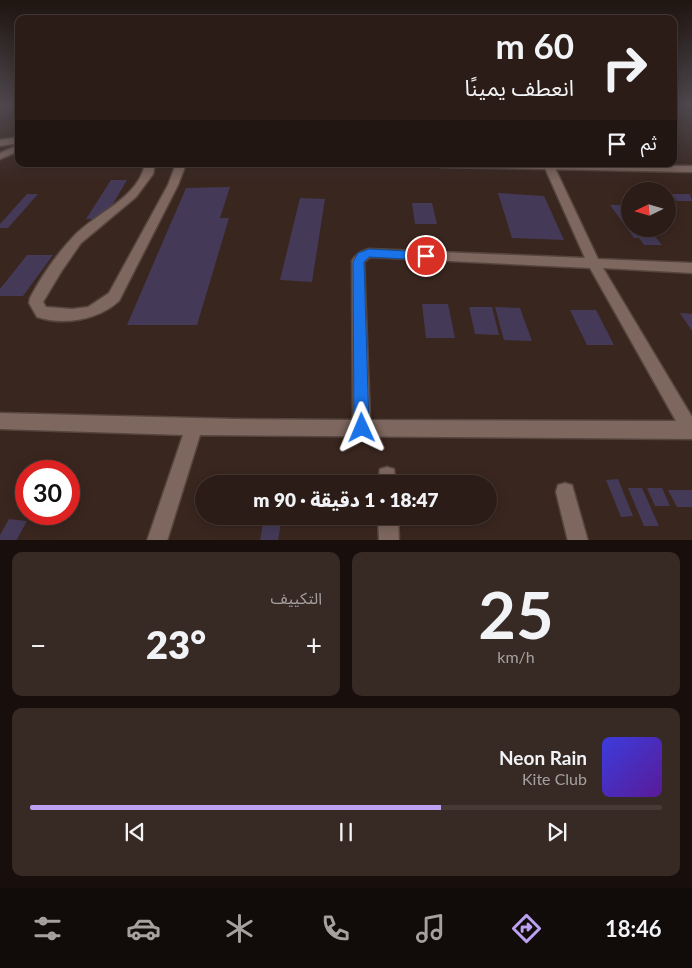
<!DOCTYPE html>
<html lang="ar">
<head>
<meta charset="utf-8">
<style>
  :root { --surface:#2b1c17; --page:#372924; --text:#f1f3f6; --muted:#a6a1a1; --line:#473a36; --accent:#bca0f2 }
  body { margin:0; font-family:Lato,"Noto Sans Arabic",sans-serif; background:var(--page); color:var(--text); direction:rtl; height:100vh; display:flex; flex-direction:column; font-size:19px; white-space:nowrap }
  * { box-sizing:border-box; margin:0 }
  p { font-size:16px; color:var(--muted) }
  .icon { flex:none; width:28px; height:28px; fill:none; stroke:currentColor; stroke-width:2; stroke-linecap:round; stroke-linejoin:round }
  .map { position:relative; height:540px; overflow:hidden; direction:ltr }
  .panel { display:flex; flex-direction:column; gap:12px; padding:12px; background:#180f0d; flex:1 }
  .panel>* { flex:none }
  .guide { position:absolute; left:15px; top:15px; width:662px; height:152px; border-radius:10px; box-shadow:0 2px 12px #0003,0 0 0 1px var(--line); direction:rtl; background:#2b1c17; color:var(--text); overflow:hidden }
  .needle { width:32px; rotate:265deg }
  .tools { position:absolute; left:621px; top:182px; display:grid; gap:10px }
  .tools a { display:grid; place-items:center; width:55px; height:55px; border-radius:50%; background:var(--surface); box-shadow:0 2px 12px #0003,0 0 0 1px var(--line); font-size:25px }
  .speed { position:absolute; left:15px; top:460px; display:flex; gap:10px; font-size:25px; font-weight:700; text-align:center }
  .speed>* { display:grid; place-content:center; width:65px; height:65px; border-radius:50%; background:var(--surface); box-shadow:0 2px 12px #0003,0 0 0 1px var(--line); line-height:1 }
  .speed .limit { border:8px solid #d22; background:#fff; color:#111 }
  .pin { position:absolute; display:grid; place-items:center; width:42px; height:42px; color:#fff; margin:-21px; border:2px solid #fff; border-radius:50%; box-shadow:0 1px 5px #0007 }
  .me { position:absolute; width:55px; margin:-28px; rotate:359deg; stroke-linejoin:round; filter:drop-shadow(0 0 4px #0008) }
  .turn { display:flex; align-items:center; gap:18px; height:105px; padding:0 20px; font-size:22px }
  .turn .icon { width:65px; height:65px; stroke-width:2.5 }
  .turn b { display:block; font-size:35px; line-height:42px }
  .then { display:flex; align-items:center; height:48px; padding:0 20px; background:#0003; gap:10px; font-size:19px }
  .big { font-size:38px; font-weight:800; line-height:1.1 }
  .panel .card { flex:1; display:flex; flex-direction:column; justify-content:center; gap:8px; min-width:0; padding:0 18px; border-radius:10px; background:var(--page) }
  .panel .dial { align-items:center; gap:0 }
  .dial b { font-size:65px; line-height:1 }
  .song { display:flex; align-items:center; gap:15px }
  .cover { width:60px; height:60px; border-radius:8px; background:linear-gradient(135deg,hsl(240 70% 55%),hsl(270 70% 35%)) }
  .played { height:5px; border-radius:2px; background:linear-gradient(90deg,var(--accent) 65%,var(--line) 65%) }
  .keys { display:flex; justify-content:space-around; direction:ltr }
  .heat { display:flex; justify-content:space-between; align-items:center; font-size:28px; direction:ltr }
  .panel .tiles { flex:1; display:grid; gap:12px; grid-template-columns:1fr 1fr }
  .card:last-child { grid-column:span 2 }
  .trip { position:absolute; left:195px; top:475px; width:302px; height:50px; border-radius:25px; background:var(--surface); box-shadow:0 2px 12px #0003,0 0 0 1px var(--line); font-weight:800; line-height:50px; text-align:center; direction:rtl }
  .menu { display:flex; height:80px; justify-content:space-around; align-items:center; background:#110b09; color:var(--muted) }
  .menu .icon { width:35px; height:35px }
  .menu .selected { color:var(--accent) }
  .menu b { font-size:22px; color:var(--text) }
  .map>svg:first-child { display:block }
  .building { fill:#443a58 }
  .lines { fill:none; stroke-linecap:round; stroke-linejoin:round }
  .street-casing { stroke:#55453e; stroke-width:3 }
  .secondary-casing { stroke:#55453e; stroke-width:3 }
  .street { fill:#7d675e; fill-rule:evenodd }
  .secondary { fill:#7d675e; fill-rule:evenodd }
  .route { fill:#1a73e8; stroke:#114b97 }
</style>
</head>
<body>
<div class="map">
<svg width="692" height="541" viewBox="0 0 692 541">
  <rect width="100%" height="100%" fill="#39261f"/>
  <path class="building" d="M 111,180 L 127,180 L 104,219 L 86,219 Z
    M 230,187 L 220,218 L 229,218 L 197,325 L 127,325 L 186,188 Z
    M 498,193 L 544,196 L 564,240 L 512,238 Z
    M 27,194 L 38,194 L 8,228 L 0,228 L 0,224 Z
    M 671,194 L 690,194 L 692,201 L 677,201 Z
    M 300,198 L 325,199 L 312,282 L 280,280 Z
    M 412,203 L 432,203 L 437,224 L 415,224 Z
    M 610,205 L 630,205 L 630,229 L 649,229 L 662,245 L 644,245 L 639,238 L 634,238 Z
    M 27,255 L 53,255 L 23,296 L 0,296 L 0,289 Z
    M 422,304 L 448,304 L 455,338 L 426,338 Z
    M 469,307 L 492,307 L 499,335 L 475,334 Z
    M 495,307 L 520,308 L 532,341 L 504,340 Z
    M 570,310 L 596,310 L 614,345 L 587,345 Z
    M 680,313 L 692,314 L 692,331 Z
    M 618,479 L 633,516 L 621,517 L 606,480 Z
    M 628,488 L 642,488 L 659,526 L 644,526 Z
    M 647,488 L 662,488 L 670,506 L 655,506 Z
    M 668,490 L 692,490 L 692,507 L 677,507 Z
    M 264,516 L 282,516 L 278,541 L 260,541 Z
    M 9,519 L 27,521 L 16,541 L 0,541 L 0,535 Z"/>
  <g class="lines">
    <g class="street-casing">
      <path id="street" d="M 145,164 L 155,164 L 153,174 L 136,197 L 81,243 L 61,272 L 43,302 L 46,307 L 72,309 L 88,307 L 109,293 L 168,185 L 176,164 L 186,164 L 178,185 L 119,301 C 98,320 64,326 37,317 L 29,303 L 30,298 C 41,277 57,254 73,237 C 95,213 138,199 145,164 Z
        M 547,164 L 552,164 L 554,166 L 598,259 L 692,263 L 692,273 L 603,268 L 692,417 L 692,439 L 200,435 L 167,541 L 147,541 L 183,435 L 0,429 L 0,413 L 234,419 L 353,420 L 352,261 C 356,254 361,251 369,249 L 585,258 L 544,166 ZM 370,257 L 590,268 L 676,421 L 370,420 L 364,262 Z
        M 387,467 L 394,469 L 396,484 L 378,484 L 380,469 Z
        M 565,483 L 572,485 L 588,541 L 568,541 L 556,492 L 558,485 Z
        M 378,516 L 398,516 L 399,541 L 379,541 Z"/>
    </g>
    <g class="secondary-casing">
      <path id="secondary" d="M 19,137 L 19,143 L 0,146 L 0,140 Z
        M 19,145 L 19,151 L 0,159 L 0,153 Z
        M 436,164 L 692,166 L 692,172 L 441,167 Z"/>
    </g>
    <use href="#street" class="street"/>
    <use href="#secondary" class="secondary"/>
  </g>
  <linearGradient id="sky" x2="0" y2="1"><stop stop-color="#1f1511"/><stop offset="0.58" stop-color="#4e474d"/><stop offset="1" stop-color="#4e474d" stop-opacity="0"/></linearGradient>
  <rect width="692" height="182" fill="url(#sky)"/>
  <path class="route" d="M 369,249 L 426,252 L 431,256 L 426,260 L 369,257 L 364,262 L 369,428 L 367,434 L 362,436 L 356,434 L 354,428 L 353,262 L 358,253 Z"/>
</svg>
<div class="tools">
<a><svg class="needle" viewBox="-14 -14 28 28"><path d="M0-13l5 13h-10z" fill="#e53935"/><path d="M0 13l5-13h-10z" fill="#a6a1a1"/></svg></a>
</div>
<div class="speed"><div class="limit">30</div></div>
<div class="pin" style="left:426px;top:256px;background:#d93025"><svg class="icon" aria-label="arrive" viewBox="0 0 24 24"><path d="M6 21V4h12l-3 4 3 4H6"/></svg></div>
<svg class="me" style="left:362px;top:428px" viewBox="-20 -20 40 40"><path d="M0-17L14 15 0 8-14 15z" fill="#1a73e8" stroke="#fff" stroke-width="4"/></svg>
<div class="trip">18:47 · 1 دقيقة · 90 m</div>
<div class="guide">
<div class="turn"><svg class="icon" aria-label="right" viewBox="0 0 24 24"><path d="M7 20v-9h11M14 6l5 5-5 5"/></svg><div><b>60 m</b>انعطف يمينًا</div></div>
<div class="then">ثم<svg class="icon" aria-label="arrive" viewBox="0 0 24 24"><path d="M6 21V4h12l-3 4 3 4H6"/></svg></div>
</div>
</div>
<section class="panel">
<div class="tiles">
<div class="card dial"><b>25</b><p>km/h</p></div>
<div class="card"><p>التكييف</p>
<div class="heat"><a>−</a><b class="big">23°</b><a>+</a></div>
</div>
<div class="card">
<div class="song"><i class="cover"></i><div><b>Neon Rain</b><p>Kite Club</p></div></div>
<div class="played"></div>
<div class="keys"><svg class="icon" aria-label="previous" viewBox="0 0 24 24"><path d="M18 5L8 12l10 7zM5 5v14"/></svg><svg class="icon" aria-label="pause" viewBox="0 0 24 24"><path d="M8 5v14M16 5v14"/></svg><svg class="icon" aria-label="next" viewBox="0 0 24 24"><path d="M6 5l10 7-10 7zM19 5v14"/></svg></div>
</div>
</div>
</section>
<nav class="menu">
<b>18:46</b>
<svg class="icon selected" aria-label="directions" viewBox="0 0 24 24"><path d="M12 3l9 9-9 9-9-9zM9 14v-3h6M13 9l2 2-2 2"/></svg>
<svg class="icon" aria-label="music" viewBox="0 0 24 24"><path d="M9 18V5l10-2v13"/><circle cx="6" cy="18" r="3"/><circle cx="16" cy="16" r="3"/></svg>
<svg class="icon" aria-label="phone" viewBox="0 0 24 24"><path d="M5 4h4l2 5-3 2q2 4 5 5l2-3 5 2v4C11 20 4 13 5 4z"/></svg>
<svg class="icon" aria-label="climate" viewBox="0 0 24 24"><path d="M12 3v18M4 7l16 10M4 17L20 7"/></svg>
<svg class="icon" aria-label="car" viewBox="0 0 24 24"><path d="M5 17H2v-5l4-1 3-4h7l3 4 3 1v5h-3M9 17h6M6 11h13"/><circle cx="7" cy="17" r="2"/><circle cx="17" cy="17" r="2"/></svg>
<svg class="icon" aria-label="filters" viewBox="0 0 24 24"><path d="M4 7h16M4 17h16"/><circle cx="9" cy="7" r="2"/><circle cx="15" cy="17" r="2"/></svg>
</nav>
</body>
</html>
